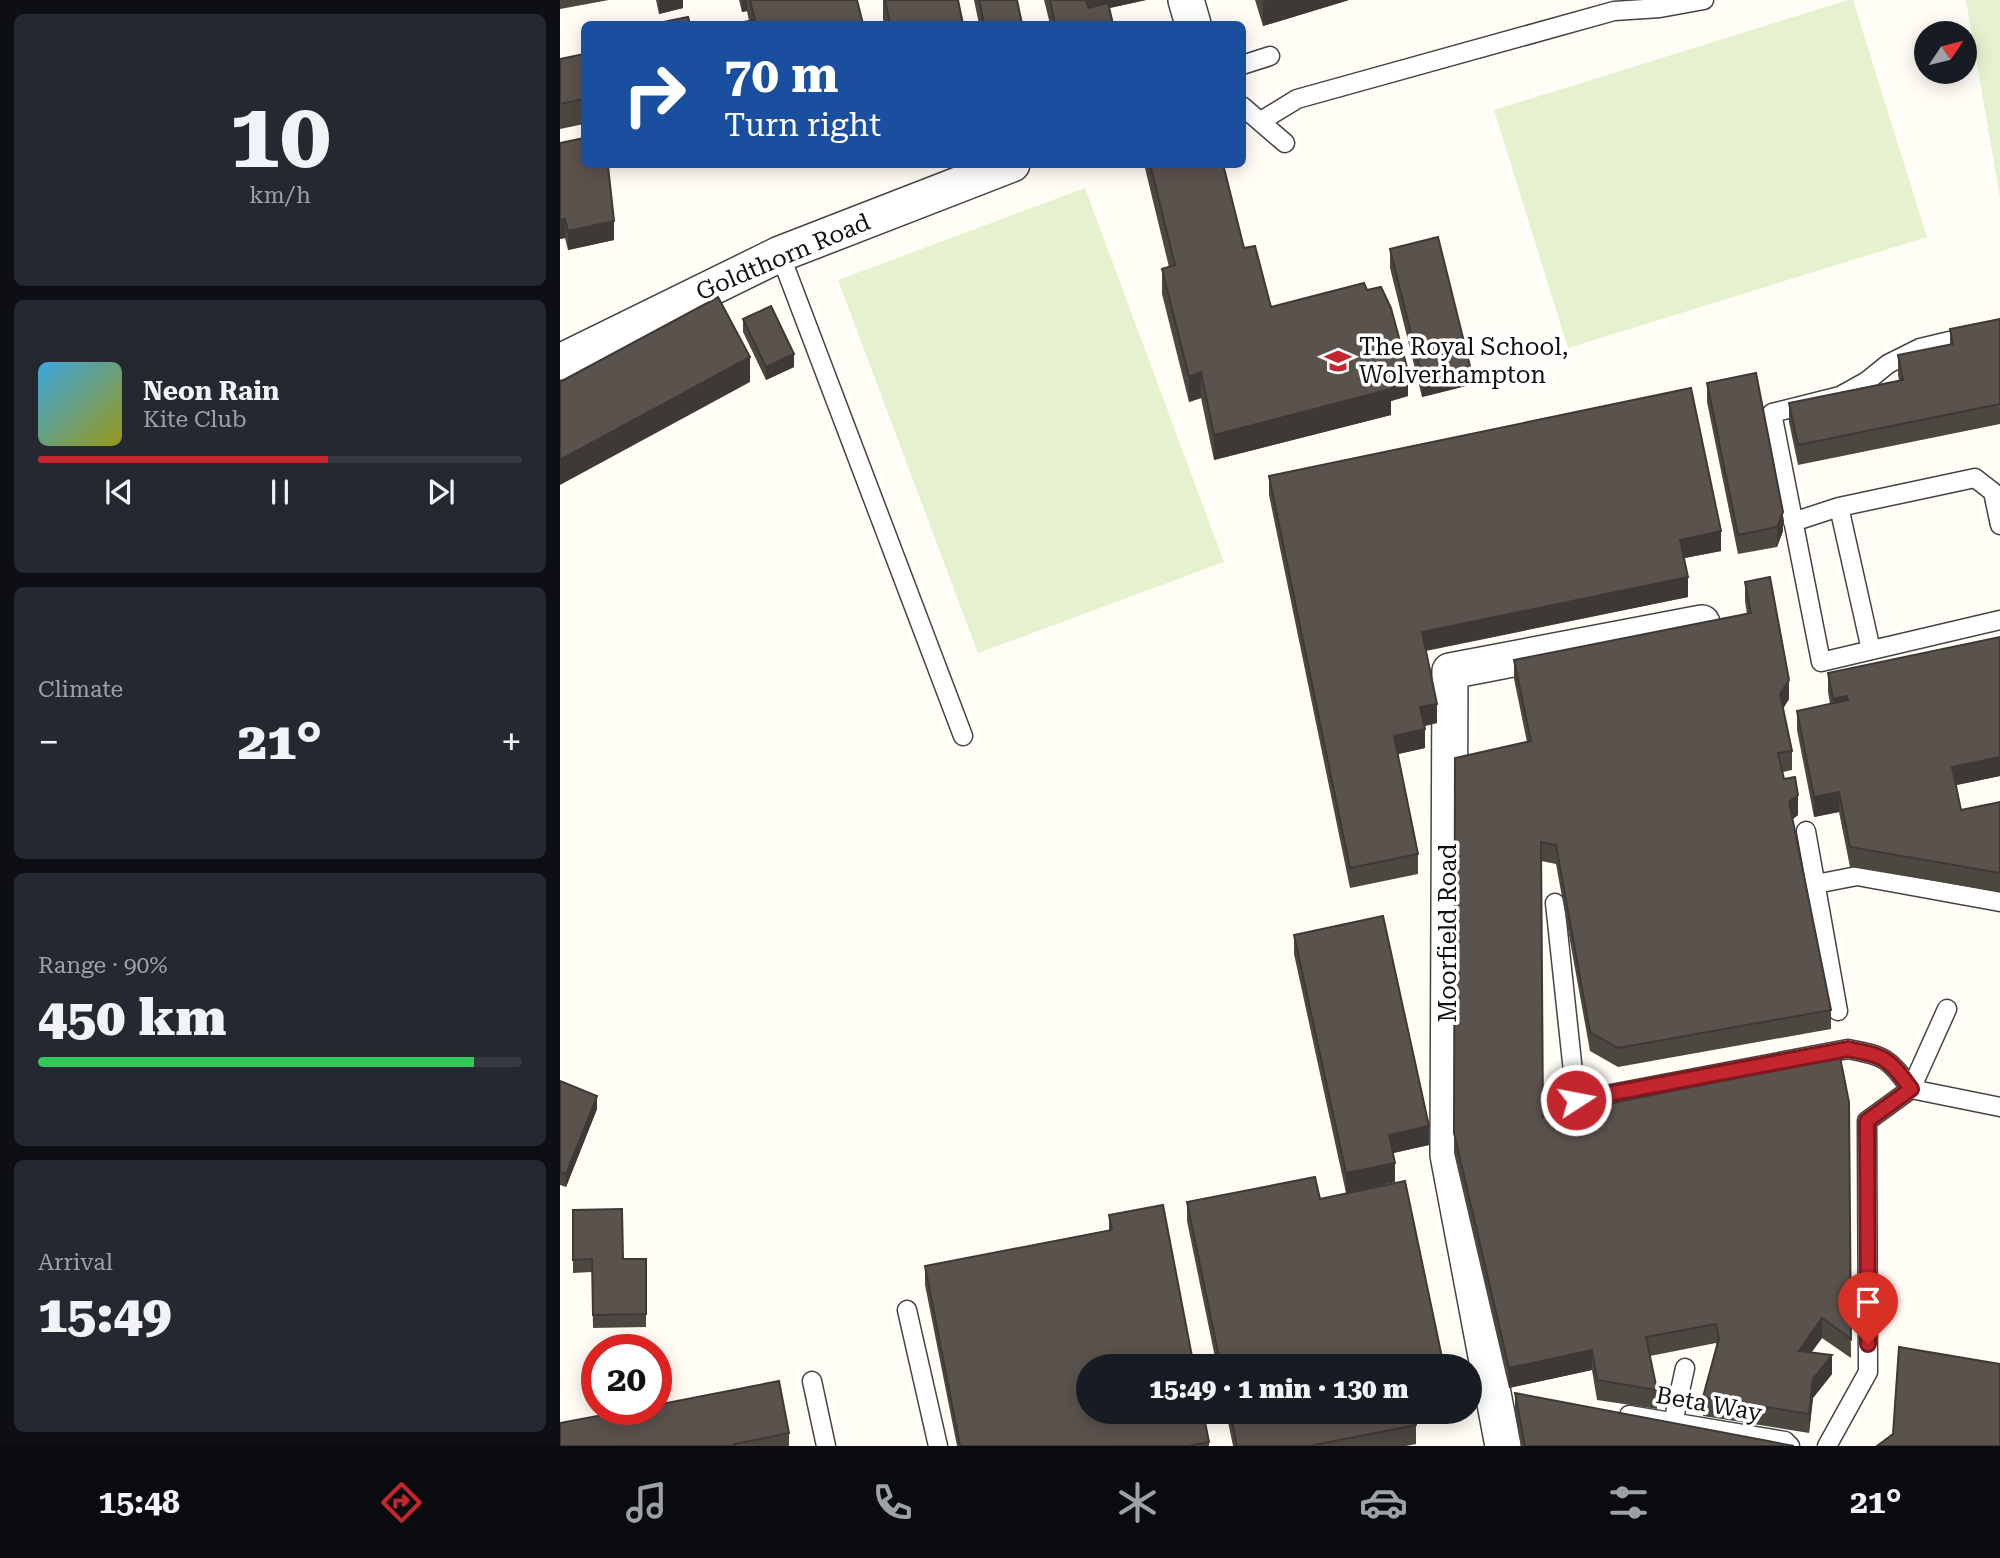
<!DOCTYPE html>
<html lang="en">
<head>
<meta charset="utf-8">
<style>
  :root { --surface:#171b24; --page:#242831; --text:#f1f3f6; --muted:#9ea1a6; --line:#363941; --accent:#c4262e }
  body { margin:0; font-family:"Roboto Serif",serif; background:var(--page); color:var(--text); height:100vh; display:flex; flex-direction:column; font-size:26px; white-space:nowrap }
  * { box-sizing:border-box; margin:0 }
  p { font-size:23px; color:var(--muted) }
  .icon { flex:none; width:38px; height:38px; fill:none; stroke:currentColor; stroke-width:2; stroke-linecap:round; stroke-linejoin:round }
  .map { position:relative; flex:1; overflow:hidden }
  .details { display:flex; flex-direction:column; gap:14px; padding:14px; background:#0d0f14; width:560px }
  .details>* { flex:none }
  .guide { position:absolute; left:21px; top:21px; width:665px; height:147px; border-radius:10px; box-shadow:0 4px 18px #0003; background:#1a4fa0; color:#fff; overflow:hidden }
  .needle { width:46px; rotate:55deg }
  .controls { position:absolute; left:1354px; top:21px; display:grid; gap:14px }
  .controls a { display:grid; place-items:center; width:63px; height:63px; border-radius:50%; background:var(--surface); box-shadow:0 4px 18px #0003; font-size:35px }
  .speed { position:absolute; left:21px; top:1334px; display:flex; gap:14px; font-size:35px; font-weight:700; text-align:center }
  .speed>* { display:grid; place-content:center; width:91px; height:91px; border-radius:50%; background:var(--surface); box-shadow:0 4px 18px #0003; line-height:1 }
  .speed .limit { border:10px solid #d22; background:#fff; color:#111 }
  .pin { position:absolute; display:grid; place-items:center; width:60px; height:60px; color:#fff; margin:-72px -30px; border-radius:50% 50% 50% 0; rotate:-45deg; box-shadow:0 0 7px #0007 }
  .pin .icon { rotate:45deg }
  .me { position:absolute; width:77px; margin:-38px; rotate:79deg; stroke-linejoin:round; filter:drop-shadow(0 0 5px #0008) }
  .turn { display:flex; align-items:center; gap:24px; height:147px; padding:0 28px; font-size:32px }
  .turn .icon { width:91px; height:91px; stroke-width:2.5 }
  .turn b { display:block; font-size:49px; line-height:60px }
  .big { font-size:52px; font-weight:800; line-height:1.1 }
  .details .widget { flex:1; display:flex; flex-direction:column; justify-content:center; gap:10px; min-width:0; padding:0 24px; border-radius:10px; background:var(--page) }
  .details .dial { align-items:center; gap:0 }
  .dial b { font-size:91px; line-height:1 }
  .song { display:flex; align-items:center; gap:21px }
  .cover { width:84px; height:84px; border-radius:10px; background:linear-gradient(135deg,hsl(200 70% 55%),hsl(60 70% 35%)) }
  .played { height:7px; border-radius:4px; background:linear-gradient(90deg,var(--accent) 60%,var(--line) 60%) }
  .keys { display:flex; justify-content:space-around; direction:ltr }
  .heat { display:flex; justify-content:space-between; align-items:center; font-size:38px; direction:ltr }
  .charge { height:10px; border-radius:5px; background:linear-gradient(90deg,#34c759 90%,var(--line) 0) }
  .trip { position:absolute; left:516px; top:1354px; width:406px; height:70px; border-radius:35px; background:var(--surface); box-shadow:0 4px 18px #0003; font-weight:800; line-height:70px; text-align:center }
  .dock { display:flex; height:112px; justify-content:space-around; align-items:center; background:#090b0e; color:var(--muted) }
  .dock .icon { width:49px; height:49px }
  .dock .current { color:var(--accent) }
  .dock b { font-size:32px; color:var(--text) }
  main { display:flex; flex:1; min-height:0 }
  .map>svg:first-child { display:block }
  .pitch { fill:#e6f2cf }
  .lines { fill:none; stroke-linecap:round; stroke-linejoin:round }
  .service-casing { stroke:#444; stroke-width:21 }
  .minor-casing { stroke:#444; stroke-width:38 }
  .service { stroke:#fff; stroke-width:18 }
  .minor { stroke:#fff; stroke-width:35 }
  .wall { fill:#4d4742 }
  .shaded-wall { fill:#3f3936 }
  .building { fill:#5a524d; stroke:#3f3936; stroke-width:2 }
  .route-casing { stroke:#7f191e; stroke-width:18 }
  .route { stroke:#c4262e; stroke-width:12 }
  .labels { text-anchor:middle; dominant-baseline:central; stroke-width:7; stroke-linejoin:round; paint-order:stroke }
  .street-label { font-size:24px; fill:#111; stroke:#fff }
  .poi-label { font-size:24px; fill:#111; stroke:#fff; text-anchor:start }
</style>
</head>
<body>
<main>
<section class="details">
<div class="widget dial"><b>10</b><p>km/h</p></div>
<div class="widget">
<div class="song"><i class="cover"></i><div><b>Neon Rain</b><p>Kite Club</p></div></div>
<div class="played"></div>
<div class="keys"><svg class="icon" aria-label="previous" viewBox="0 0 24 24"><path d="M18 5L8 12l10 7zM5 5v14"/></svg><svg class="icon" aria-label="pause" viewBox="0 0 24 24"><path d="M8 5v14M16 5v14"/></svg><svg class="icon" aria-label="next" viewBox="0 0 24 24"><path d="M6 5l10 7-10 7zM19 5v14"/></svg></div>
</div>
<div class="widget"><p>Climate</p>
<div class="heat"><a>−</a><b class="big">21°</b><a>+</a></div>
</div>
<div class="widget"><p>Range · 90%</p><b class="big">450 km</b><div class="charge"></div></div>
<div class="widget"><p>Arrival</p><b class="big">15:49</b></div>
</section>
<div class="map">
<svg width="1440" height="1446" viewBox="0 0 1440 1446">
  <rect width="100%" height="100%" fill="#fffdf5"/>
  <path class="pitch" d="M 1288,0 L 1293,0 L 1367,237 L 1008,348 L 934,110 Z
    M 1406,0 L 1440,0 L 1440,198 Z
    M 525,188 L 664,562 L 418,653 L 278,280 Z"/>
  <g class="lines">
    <g class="service-casing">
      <path id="service" d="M 682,65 L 710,56
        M 682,106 L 725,143
        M 701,121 L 737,99 L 1054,11 L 1100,8 L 1144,0
        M 220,254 L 403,736
        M 1440,329 L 1360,348 L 1328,364 L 1307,381 L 1280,396 L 1212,413 L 1261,662 L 1440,620
        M 1279,507 L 1311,650
        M 1233,522 L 1279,507 L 1415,478 L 1433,492 L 1440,525
        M 1246,831 L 1278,1011
        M 1256,884 L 1297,876 L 1440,902
        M 995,903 L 1016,1100
        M 1387,1009 L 1351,1089 L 1440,1107
        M 983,1107 L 1288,1049 C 1325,1056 1329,1058 1351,1089 L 1307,1121 L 1308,1372 L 1267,1446
        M 347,1310 L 378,1446
        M 252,1381 L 266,1446
        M 1069,1415 L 1225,1441 L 1230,1446
        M 1113,1423 L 1125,1368"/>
    </g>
    <g class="minor-casing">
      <path id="minor" d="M 626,0 L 633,24
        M 0,362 L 220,254 L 452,164
        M 943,1446 L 888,1155 L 890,671 L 1142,623"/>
    </g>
    <use href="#service" class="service"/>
    <use href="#minor" class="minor"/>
  </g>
  <path class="wall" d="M 0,0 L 49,0 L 0,9 Z
    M 96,0 L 123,0 L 123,8 L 99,14 Z
    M 179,0 L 297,0 L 189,21 L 187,11 L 182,12 Z
    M 323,0 L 398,0 L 403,24 L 324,24 L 323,19 Z
    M 414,0 L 457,0 L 462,24 L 419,24 Z
    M 484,0 L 586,0 L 549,8 L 553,24 L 490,24 Z
    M 695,0 L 789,0 L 703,26 Z
    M 24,54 L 24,124 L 0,129 L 0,59 Z
    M 0,143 L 54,240 L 8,250 L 5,238 L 0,239 Z
    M 584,164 L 663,164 L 684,248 L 711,307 L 848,396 L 831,401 L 831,415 L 654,460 L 641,398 L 629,402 L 602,294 L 602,269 L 609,267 Z
    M 830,249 L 910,385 L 862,397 L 830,268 Z
    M 183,319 L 234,367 L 206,380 L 183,332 Z
    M 1440,319 L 1440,424 L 1238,465 L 1229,422 L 1229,403 L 1339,380 L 1338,375 L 1338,355 L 1390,345 L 1390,329 Z
    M 1147,383 L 1223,531 L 1217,547 L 1178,554 L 1147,402 Z
    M 709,476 L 1161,551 L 1124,558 L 1128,597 L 866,651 L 877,723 L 865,726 L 865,748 L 838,754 L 858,854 L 858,874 L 790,888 L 709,495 Z
    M 1185,582 L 1229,699 L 1223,709 L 1232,751 L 1232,770 L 1223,772 L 1224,779 L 1238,815 L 1233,819 L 1271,1010 L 1271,1029 L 1058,1067 L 1030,1051 L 996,864 L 981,861 L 983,1117 L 1289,1102 L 1291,1358 L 1262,1338 L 1251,1352 L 1272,1374 L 1253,1398 L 1249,1433 L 1143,1416 L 1143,1397 L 1157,1346 L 1156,1343 L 1090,1356 L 1097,1390 L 1097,1409 L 1037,1400 L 1032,1370 L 949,1388 L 894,1153 L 895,758 L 967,742 L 954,679 L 954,660 L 1187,614 L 1185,601 Z
    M 1440,637 L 1440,776 L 1396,785 L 1401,810 L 1440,802 L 1440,892 L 1290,867 L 1279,812 L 1254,817 L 1237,730 L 1237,711 L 1270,704 L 1268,692 L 1268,673 Z
    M 734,935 L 869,1145 L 833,1153 L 835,1182 L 786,1193 L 734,954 Z
    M 0,1081 L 37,1109 L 6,1187 L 0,1185 Z
    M 760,1199 L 884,1367 L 657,1367 L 627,1221 L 627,1202 Z
    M 13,1210 L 63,1259 L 86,1259 L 86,1327 L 33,1328 L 32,1272 L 13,1273 Z
    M 549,1215 L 649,1442 L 649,1446 L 397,1446 L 365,1285 L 365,1266 L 549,1230 Z
    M 955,1393 L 1234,1446 L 961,1446 L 955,1412 Z
    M 666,1412 L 853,1412 L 856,1425 L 856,1444 L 846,1446 L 673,1446 Z
    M 229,1433 L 229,1446 L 0,1446 Z"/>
  <path class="shaded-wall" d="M 99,0 L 123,0 L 123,8 L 99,14 Z
    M 182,0 L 187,0 L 187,11 L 182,12 Z
    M 523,0 L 586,0 L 523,14 Z
    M 706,0 L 789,0 L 703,26 L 703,1 Z
    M 5,219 L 5,238 L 0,239 L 0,220 Z
    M 54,221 L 54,240 L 8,250 L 8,231 Z
    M 234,354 L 234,367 L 206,380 L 206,367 Z
    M 190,357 L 190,382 L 0,485 L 0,460 Z
    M 910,366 L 910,385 L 862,397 L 862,377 Z
    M 848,371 L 848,396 L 831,401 L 831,415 L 654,460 L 654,435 Z
    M 641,372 L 641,398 L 629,402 L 629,377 Z
    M 1223,512 L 1223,531 L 1217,547 L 1217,527 Z
    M 1161,531 L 1161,551 L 1120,559 L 1120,540 Z
    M 1128,577 L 1128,597 L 862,651 L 862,632 Z
    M 1229,680 L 1229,699 L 1220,713 L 1220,694 Z
    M 1287,696 L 1287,715 L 1273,718 L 1273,699 Z
    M 877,704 L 877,723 L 860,727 L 860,707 Z
    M 865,729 L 865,748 L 834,755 L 834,736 Z
    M 1440,757 L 1440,776 L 1392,786 L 1392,767 Z
    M 1279,792 L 1279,812 L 1254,817 L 1254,797 Z
    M 1238,795 L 1238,815 L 1229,822 L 1229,802 Z
    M 37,1096 L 37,1109 L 6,1187 L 6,1174 Z
    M 869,1126 L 869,1145 L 829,1154 L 829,1135 Z
    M 835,1163 L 835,1182 L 786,1193 L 786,1173 Z
    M 1262,1318 L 1262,1338 L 1239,1370 L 1239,1351 Z
    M 1032,1350 L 1032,1370 L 949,1388 L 949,1368 Z
    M 1272,1355 L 1272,1374 L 1253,1398 L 1249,1433 L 1249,1414 L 1253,1379 Z"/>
  <path class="building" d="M 190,0 L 297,0 L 303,24 L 172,24 L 195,20 Z
    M 325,0 L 398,0 L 403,24 L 330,24 Z
    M 419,0 L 457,0 L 462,24 L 424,24 Z
    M 490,0 L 526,0 L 528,8 L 548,3 L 553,24 L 495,24 Z
    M 128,17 L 130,24 L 99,24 L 98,23 Z
    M 24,54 L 24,99 L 0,104 L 0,59 Z
    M 24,138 L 24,164 L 44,164 L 45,166 L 48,166 L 54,221 L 8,231 L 5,219 L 0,220 L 0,143 Z
    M 590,164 L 663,164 L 684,248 L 695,246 L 711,307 L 804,283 L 807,290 L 821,287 L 831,308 L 848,371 L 828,377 L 831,389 L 654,435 L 641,372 L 629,377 L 602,269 L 615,265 Z
    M 878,237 L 910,366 L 862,377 L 830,249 Z
    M 158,297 L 190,357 L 0,460 L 0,382 Z
    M 211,306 L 234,354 L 206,367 L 183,319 Z
    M 1440,319 L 1440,404 L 1238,445 L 1229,403 L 1343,380 L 1338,355 L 1393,344 L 1390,329 Z
    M 1196,373 L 1223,512 L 1217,527 L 1178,535 L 1147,383 Z
    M 1131,388 L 1161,531 L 1120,540 L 1128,577 L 862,632 L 877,704 L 860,707 L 865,729 L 834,736 L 858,854 L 790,868 L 709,476 Z
    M 1210,577 L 1229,680 L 1220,694 L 1232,751 L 1218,753 L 1224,779 L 1235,777 L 1238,795 L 1229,802 L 1271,1010 L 1058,1048 L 1030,1032 L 996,845 L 981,842 L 983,1117 L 1280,1057 L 1289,1102 L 1291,1339 L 1262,1318 L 1239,1351 L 1272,1355 L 1253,1379 L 1249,1414 L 1143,1397 L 1159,1338 L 1156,1324 L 1086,1337 L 1097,1390 L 1037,1380 L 1032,1350 L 949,1368 L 894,1133 L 895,758 L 971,741 L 954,660 L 1191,613 L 1185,582 Z
    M 1440,637 L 1440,757 L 1392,767 L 1401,810 L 1440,802 L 1440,873 L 1290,847 L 1279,792 L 1254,797 L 1237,711 L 1288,700 L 1287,696 L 1273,699 L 1268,673 Z
    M 823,916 L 869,1126 L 829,1135 L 835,1163 L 786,1173 L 734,935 Z
    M 0,1081 L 37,1096 L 6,1174 L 0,1172 Z
    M 755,1177 L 760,1199 L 845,1181 L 884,1367 L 661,1367 L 627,1202 Z
    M 603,1205 L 634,1367 L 528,1367 L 528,1412 L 643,1412 L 649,1442 L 628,1446 L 400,1446 L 365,1266 L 552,1230 L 549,1215 Z
    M 62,1209 L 63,1259 L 86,1259 L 86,1314 L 33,1315 L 32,1259 L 13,1260 L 13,1210 Z
    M 1339,1347 L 1440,1364 L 1440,1446 L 1317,1446 L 1333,1434 Z
    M 219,1381 L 229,1433 L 174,1444 L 174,1446 L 0,1446 L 0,1423 L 75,1409 L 96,1409 L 96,1405 Z
    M 955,1393 L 1234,1446 L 965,1446 Z
    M 670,1412 L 853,1412 L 856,1425 L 749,1446 L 677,1446 Z"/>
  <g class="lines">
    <g class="route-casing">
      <path id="route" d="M 1016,1100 L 1288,1049 C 1325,1056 1329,1058 1351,1089 L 1307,1121 L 1308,1344"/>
    </g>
    <use href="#route" class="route"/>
  </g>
  <defs>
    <g id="school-bare" transform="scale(2.1)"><path d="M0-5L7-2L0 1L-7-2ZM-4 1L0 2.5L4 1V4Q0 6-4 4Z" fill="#c4262e" stroke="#fff" stroke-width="2.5" paint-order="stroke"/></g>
  </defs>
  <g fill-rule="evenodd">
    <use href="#school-bare" x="778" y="361"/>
  </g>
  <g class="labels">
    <g class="street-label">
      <text transform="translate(223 257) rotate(-23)">Goldthorn Road</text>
      <text transform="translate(888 933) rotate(-90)">Moorfield Road</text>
      <text transform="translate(1149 1404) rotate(10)">Beta Way</text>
    </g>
    <g class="poi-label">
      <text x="799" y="347">The Royal School,<tspan x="799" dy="28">Wolverhampton</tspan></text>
    </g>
  </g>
</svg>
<div class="controls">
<a><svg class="needle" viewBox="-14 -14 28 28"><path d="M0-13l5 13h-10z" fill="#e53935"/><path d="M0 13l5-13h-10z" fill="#9ea1a6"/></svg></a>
</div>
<div class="speed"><div class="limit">20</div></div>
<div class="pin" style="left:1308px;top:1344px;background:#d93025"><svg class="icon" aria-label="arrive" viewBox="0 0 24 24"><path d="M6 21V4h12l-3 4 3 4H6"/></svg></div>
<svg class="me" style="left:1016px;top:1100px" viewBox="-20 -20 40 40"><circle r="17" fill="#c4262e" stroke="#fff" stroke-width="3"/><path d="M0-11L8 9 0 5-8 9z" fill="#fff"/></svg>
<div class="trip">15:49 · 1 min · 130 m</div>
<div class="guide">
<div class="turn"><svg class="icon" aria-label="right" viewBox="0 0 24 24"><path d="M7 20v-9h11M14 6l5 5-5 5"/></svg><div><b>70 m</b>Turn right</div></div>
</div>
</div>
</main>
<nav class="dock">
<b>15:48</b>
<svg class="icon current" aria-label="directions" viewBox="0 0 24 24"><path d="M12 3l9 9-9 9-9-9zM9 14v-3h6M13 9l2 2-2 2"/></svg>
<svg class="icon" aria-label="music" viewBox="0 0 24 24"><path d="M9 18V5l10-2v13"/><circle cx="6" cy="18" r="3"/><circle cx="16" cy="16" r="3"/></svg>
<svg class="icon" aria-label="phone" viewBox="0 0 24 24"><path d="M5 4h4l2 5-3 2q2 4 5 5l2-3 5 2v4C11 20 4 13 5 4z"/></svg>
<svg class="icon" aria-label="climate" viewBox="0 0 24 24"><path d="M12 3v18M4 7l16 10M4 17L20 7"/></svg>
<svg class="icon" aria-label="car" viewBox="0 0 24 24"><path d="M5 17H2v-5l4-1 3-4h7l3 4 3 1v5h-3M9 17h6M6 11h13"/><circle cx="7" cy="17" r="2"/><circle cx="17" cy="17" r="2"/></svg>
<svg class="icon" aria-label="filters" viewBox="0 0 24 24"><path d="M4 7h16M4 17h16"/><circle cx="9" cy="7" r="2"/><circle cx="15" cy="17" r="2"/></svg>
<b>21°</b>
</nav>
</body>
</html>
